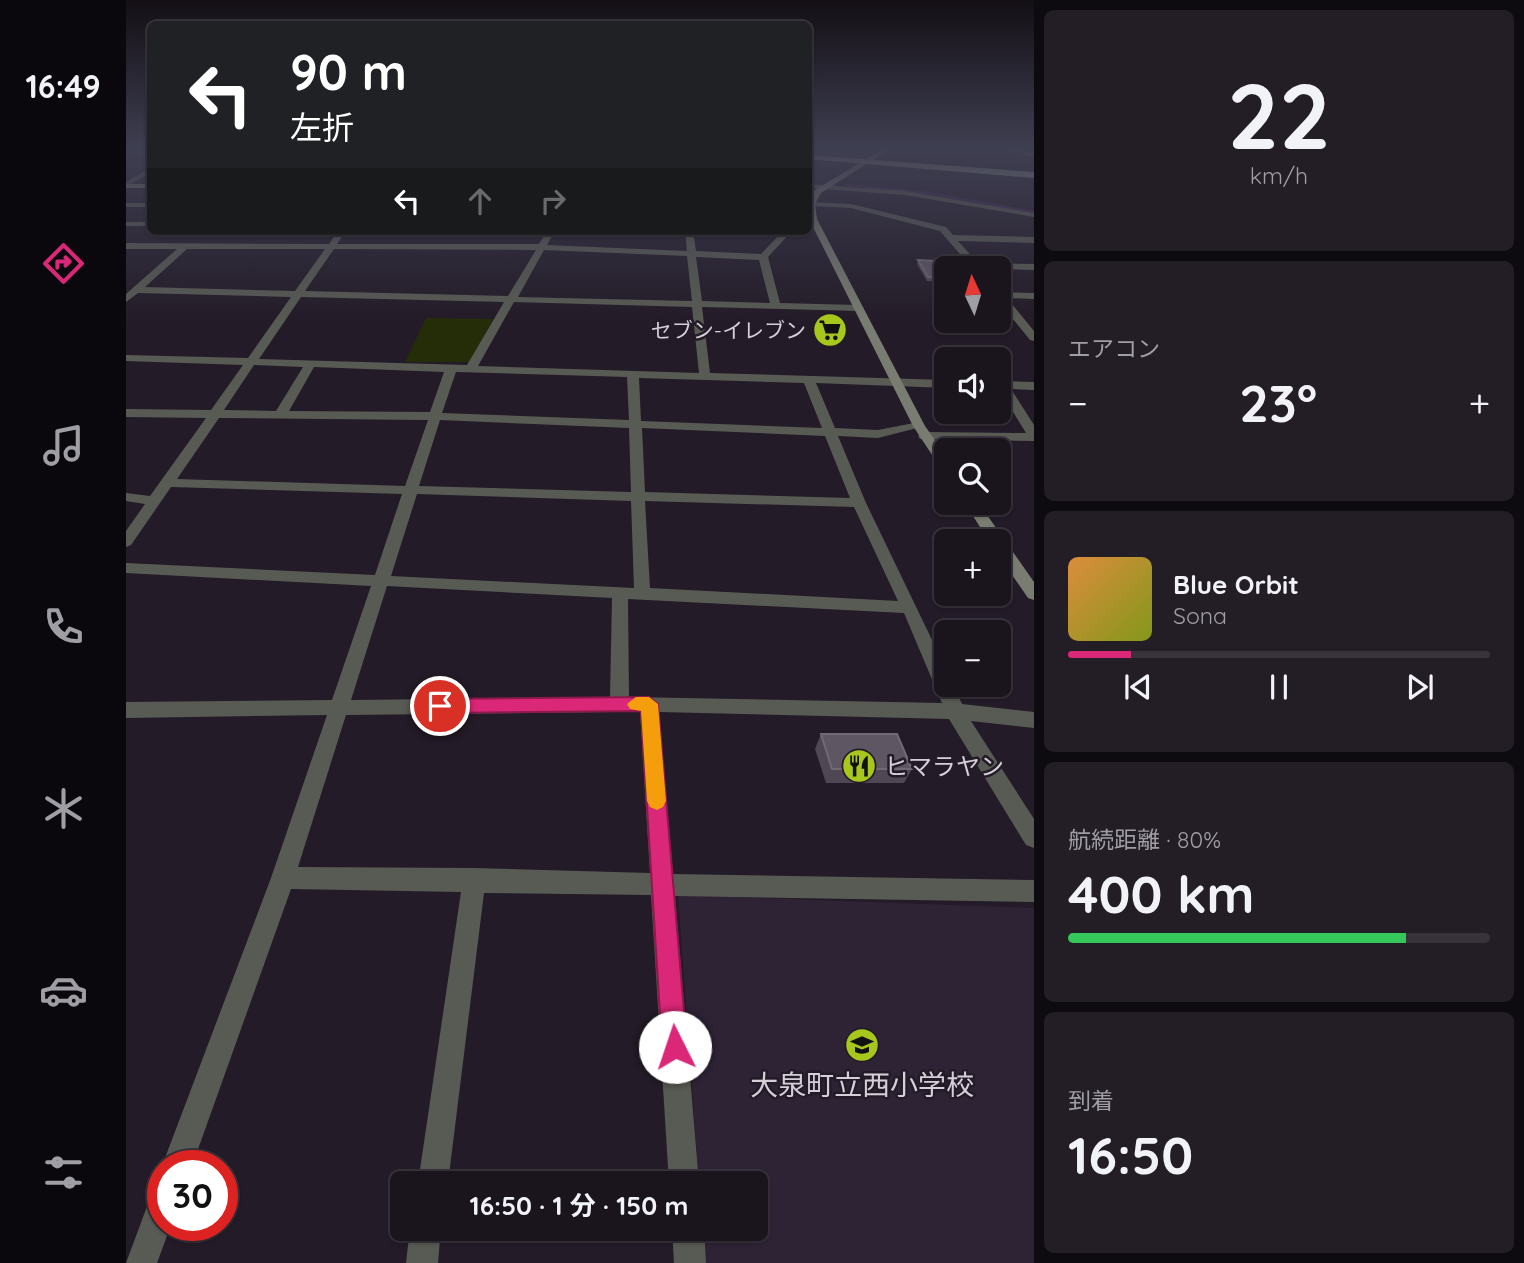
<!DOCTYPE html>
<html lang="ja">
<head>
<meta charset="utf-8">
<style>
  :root { --surface:#1a141d; --page:#231d26; --text:#f1f3f6; --muted:#9f9ea4; --line:#38333b; --accent:#db2777 }
  body { margin:0; font-family:Quicksand,"Noto Sans JP",sans-serif; background:var(--page); color:var(--text); height:100vh; display:flex; flex-direction:column; font-size:26px; white-space:nowrap }
  * { box-sizing:border-box; margin:0 }
  p { font-size:23px; color:var(--muted) }
  .icon { flex:none; width:38px; height:38px; fill:none; stroke:currentColor; stroke-width:2; stroke-linecap:round; stroke-linejoin:round }
  .map { position:relative; flex:1; overflow:hidden }
  .sheet { display:flex; flex-direction:column; gap:10px; padding:10px; background:#0e0b10; width:490px }
  .sheet>* { flex:none }
  .guide { position:absolute; left:21px; top:21px; width:665px; height:214px; border-radius:10px; box-shadow:0 2px 5px #0004,0 0 0 2px var(--line); background:#202124; color:#fff; overflow:hidden }
  .needle { width:46px; rotate:356deg }
  .tools { position:absolute; left:808px; top:256px; display:grid; gap:14px }
  .tools a { display:grid; place-items:center; width:77px; height:77px; border-radius:10px; background:var(--surface); box-shadow:0 2px 5px #0004,0 0 0 2px var(--line); font-size:35px }
  .speed { position:absolute; left:21px; top:1150px; display:flex; gap:14px; font-size:35px; font-weight:700; text-align:center }
  .speed>* { display:grid; place-content:center; width:91px; height:91px; border-radius:50%; background:var(--surface); box-shadow:0 2px 5px #0004,0 0 0 2px var(--line); line-height:1 }
  .speed .limit { border:10px solid #d22; background:#fff; color:#111 }
  .pin { position:absolute; display:grid; place-items:center; width:60px; height:60px; color:#fff; margin:-30px; border:4px solid #fff; border-radius:50%; box-shadow:0 2px 7px #0007 }
  .me { position:absolute; width:77px; margin:-38px; rotate:356deg; stroke-linejoin:round; filter:drop-shadow(0 0 5px #0008) }
  .turn { display:flex; align-items:center; gap:24px; height:147px; padding:0 28px; font-size:32px }
  .turn .icon { width:91px; height:91px; stroke-width:2.5 }
  .turn b { display:block; font-size:49px; line-height:60px }
  .lanes { display:flex; align-items:center; height:66px; padding:0 28px; background:#0003; justify-content:center; gap:35px; direction:ltr }
  .lanes .off { opacity:.35 }
  .big { font-size:52px; font-weight:700; line-height:1.1 }
  .sheet .widget { flex:1; display:flex; flex-direction:column; justify-content:center; gap:10px; min-width:0; padding:0 24px; border-radius:10px; background:var(--page) }
  .sheet .dial { align-items:center; gap:0 }
  .dial b { font-size:91px; line-height:1 }
  .song { display:flex; align-items:center; gap:21px }
  .cover { width:84px; height:84px; border-radius:10px; background:linear-gradient(135deg,hsl(30 70% 55%),hsl(70 70% 35%)) }
  .played { height:7px; border-radius:4px; background:linear-gradient(90deg,var(--accent) 15%,var(--line) 15%) }
  .keys { display:flex; justify-content:space-around; direction:ltr }
  .heat { display:flex; justify-content:space-between; align-items:center; font-size:38px; direction:ltr }
  .charge { height:10px; border-radius:5px; background:linear-gradient(90deg,#34c759 80%,var(--line) 0) }
  .trip { position:absolute; left:264px; top:1171px; width:378px; height:70px; border-radius:10px; background:var(--surface); box-shadow:0 2px 5px #0004,0 0 0 2px var(--line); font-weight:700; line-height:70px; text-align:center }
  main { display:flex; flex:1; min-height:0 }
  .tab-bar { display:flex; flex-direction:column; width:126px; justify-content:space-around; align-items:center; background:#0a080c; color:var(--muted) }
  .tab-bar .icon { width:49px; height:49px }
  .tab-bar .on { color:var(--accent) }
  .tab-bar b { font-size:32px; color:var(--text) }
  .map>svg:first-child { display:block }
  .built { fill:#2e2335 }
  .green { fill:#252d08 }
  .lines { fill:none; stroke-linecap:round; stroke-linejoin:round }
  .stream { stroke:#422352; stroke-width:2.5 }
  .street { fill:#585b53; fill-rule:evenodd }
  .secondary { fill:#797d71; fill-rule:evenodd }
  .highway { fill:#aab09d; fill-rule:evenodd }
  .wall { fill:#504755 }
  .building { fill:#5e5663; stroke:#716975; stroke-width:2 }
  .route { fill:#db2777; stroke:#8e194d; stroke-width:2 }
  .slow { fill:#f59e0b }
  .labels { text-anchor:middle; dominant-baseline:central; stroke-width:5; stroke-linejoin:round; paint-order:stroke }
  .far-poi-label { font-size:21px; fill:#d4cfd8; stroke:#231b27; text-anchor:end }
  .poi-label { font-size:24px; fill:#d4cfd8; stroke:#231b27; text-anchor:start }
  .near-poi-label { font-size:28px; fill:#d4cfd8; stroke:#231b27 }
</style>
</head>
<body>
<main>
<nav class="tab-bar">
<b>16:49</b>
<svg class="icon on" aria-label="directions" viewBox="0 0 24 24"><path d="M12 3l9 9-9 9-9-9zM9 14v-3h6M13 9l2 2-2 2"/></svg>
<svg class="icon" aria-label="music" viewBox="0 0 24 24"><path d="M9 18V5l10-2v13"/><circle cx="6" cy="18" r="3"/><circle cx="16" cy="16" r="3"/></svg>
<svg class="icon" aria-label="phone" viewBox="0 0 24 24"><path d="M5 4h4l2 5-3 2q2 4 5 5l2-3 5 2v4C11 20 4 13 5 4z"/></svg>
<svg class="icon" aria-label="climate" viewBox="0 0 24 24"><path d="M12 3v18M4 7l16 10M4 17L20 7"/></svg>
<svg class="icon" aria-label="car" viewBox="0 0 24 24"><path d="M5 17H2v-5l4-1 3-4h7l3 4 3 1v5h-3M9 17h6M6 11h13"/><circle cx="7" cy="17" r="2"/><circle cx="17" cy="17" r="2"/></svg>
<svg class="icon" aria-label="filters" viewBox="0 0 24 24"><path d="M4 7h16M4 17h16"/><circle cx="9" cy="7" r="2"/><circle cx="15" cy="17" r="2"/></svg>
</nav>
<div class="map">
<svg width="908" height="1263" viewBox="0 0 908 1263">
  <rect width="100%" height="100%" fill="#231b27"/>
  <path class="built" d="M 552,895 L 908,908 L 908,1263 L 579,1263 L 577,1229 L 630,1228 L 630,1183 L 573,1183 Z"/>
  <path class="green" d="M 300,318 L 367,319 L 344,362 L 279,362 Z"/>
  <g class="lines">
    <path class="stream" d="M 0,166 L 24,167
      M 682,182 L 688,183
      M 721,185 L 802,193 L 908,212"/>
    <path class="street" d="M 24,168 L 24,173 L 0,187 L 0,182 Z
      M 682,184 L 779,191 L 908,213 L 908,217 L 779,195 L 682,188 Z
      M 682,202 L 725,204 L 820,227 L 827,235 L 908,237 L 908,243 L 832,241 L 852,263 L 908,264 L 908,270 L 846,268 L 814,231 L 725,208 L 685,206 Z
      M 0,203 L 24,203 L 24,207 L 0,207 Z
      M 0,222 L 24,222 L 24,226 L 0,226 Z
      M 212,231 L 220,231 L 211,244 L 413,244 L 421,231 L 429,231 L 421,245 L 561,251 L 559,231 L 567,231 L 570,251 L 635,254 L 657,231 L 666,231 L 642,257 L 654,303 L 733,305 L 738,308 L 733,311 L 576,307 L 584,373 L 821,380 L 821,388 L 690,383 L 709,428 L 752,430 L 793,422 L 799,426 L 752,438 L 712,436 L 740,503 L 821,671 L 821,684 L 827,684 L 836,704 L 908,712 L 908,728 L 845,721 L 908,819 L 908,848 L 900,845 L 823,719 L 533,712 L 547,874 L 908,880 L 908,902 L 549,896 L 573,1183 L 543,1183 L 525,895 L 358,893 L 322,1183 L 292,1183 L 335,892 L 165,889 L 66,1166 L 36,1166 L 145,878 L 201,715 L 0,718 L 0,702 L 206,700 L 245,586 L 0,573 L 0,563 L 249,575 L 276,494 L 45,487 L 5,545 L 0,547 L 0,531 L 19,504 L 0,501 L 0,493 L 24,496 L 80,418 L 0,417 L 0,409 L 85,410 L 117,365 L 0,361 L 0,355 L 122,358 L 165,297 L 12,293 L 0,302 L 0,294 L 51,249 L 0,249 L 0,243 L 203,244 ZM 61,249 L 199,249 L 169,291 L 19,287 ZM 208,249 L 410,250 L 382,296 L 179,291 ZM 418,250 L 561,256 L 566,301 L 392,297 ZM 570,257 L 633,260 L 644,303 L 576,301 ZM 175,297 L 378,302 L 341,365 L 133,359 ZM 388,302 L 566,307 L 573,373 L 352,366 ZM 128,365 L 177,367 L 150,411 L 98,410 ZM 188,367 L 318,372 L 304,412 L 163,411 ZM 330,372 L 501,377 L 503,420 L 316,413 ZM 513,378 L 678,383 L 696,428 L 515,421 ZM 93,418 L 298,420 L 302,420 L 279,486 L 51,479 ZM 314,420 L 503,428 L 505,492 L 293,486 ZM 516,428 L 699,436 L 724,498 L 519,492 ZM 291,494 L 505,501 L 508,588 L 265,576 ZM 519,501 L 728,507 L 772,601 L 524,588 ZM 261,586 L 486,598 L 484,697 L 225,700 ZM 502,599 L 778,613 L 816,703 L 503,697 ZM 493,712 L 514,712 L 524,873 L 348,868 L 172,867 L 220,715 Z
      M 874,292 L 908,293 L 908,299 L 881,298 L 908,331 L 908,341 L 904,340 L 873,302 Z
      M 873,381 L 908,382 L 908,390 L 885,389 L 908,425 L 908,441 L 794,439 L 792,436 L 799,432 L 900,433 L 873,389 Z
      M 37,1189 L 37,1225 L 45,1225 L 31,1263 L 0,1263 L 26,1193 Z
      M 284,1228 L 315,1228 L 312,1263 L 280,1263 Z
      M 546,1228 L 578,1228 L 580,1263 L 548,1263 Z"/>
    <path class="secondary" d="M 760,147 L 767,147 L 695,193 L 689,204 L 691,219 L 799,426 L 821,457 L 821,471 L 816,470 L 787,426 L 683,219 L 682,202 L 689,190 Z
      M 874,147 L 908,153 L 908,157 L 875,148 Z
      M 0,184 L 24,184 L 24,188 L 0,188 Z
      M 838,502 L 852,502 L 908,582 L 908,600 L 902,598 L 873,556 L 873,541 L 863,541 Z"/>
    <path class="highway" d="M 682,155 L 908,172 L 908,178 L 682,159 Z"/>
  </g>
  <path class="wall" d="M 792,260 L 821,268 L 821,282 L 801,281 L 791,264 Z
    M 695,734 L 786,769 L 778,783 L 700,783 L 689,749 Z"/>
  <path class="building" d="M 792,260 L 830,262 L 834,268 L 821,268 L 821,277 L 802,277 Z
    M 695,734 L 771,734 L 786,769 L 706,769 Z"/>
  <linearGradient id="sky" x2="0" y2="1"><stop stop-color="#130f15"/><stop offset="0.46" stop-color="#3f3f52"/><stop offset="1" stop-color="#3f3f52" stop-opacity="0"/></linearGradient>
  <rect width="908" height="323" fill="url(#sky)"/>
  <path class="route" d="M 523,697 L 532,704 L 561,1047 L 557,1056 L 549,1059 L 540,1056 L 536,1047 L 515,711 L 314,713 L 306,706 L 314,699 Z"/>
  <path class="slow" d="M 510,697 L 523,697 L 532,704 L 540,801 L 537,807 L 531,810 L 524,807 L 521,801 L 515,711 L 504,709 L 501,704 Z"/>
  <defs>
    <g id="supermarket-disc" transform="scale(1.75)"><circle r="9.5" fill="#a8c71d" stroke="#231b27"/><path d="M-6-5.5h2.5l.6 2H6L4.5 2H-2.5L-4.4-4H-6ZM-1.5 3.2a1.3 1.3 0 1 0 .1 0ZM3 3.2a1.3 1.3 0 1 0 .1 0Z" fill="#111"/></g>
    <g id="restaurant-disc" transform="scale(1.75)"><circle r="9.5" fill="#a8c71d" stroke="#231b27"/><path d="M-5-6h1v4h1v-4h1v4h1v-4h1v5L-1.5 .5V6h-2V.5L-5-1ZM5-6V6H3V1.5H1.5Q1.5-4 5-6Z" fill="#111"/></g>
    <g id="school-disc" transform="scale(1.75)"><circle r="9.5" fill="#a8c71d" stroke="#231b27"/><path d="M0-5L7-2L0 1L-7-2ZM-4 1L0 2.5L4 1V4Q0 6-4 4Z" fill="#111"/></g>
  </defs>
  <g fill-rule="evenodd">
    <use href="#supermarket-disc" x="704" y="330"/>
    <use href="#restaurant-disc" x="733" y="766"/>
    <use href="#school-disc" x="736" y="1045"/>
  </g>
  <g class="labels">
    <g class="far-poi-label">
      <text x="680" y="330">セブン-イレブン</text>
    </g>
    <g class="poi-label">
      <text x="758" y="766">ヒマラヤン</text>
    </g>
    <g class="near-poi-label">
      <text x="736" y="1084">大泉町立西小学校</text>
    </g>
  </g>
</svg>
<div class="tools">
<a><svg class="needle" viewBox="-14 -14 28 28"><path d="M0-13l5 13h-10z" fill="#e53935"/><path d="M0 13l5-13h-10z" fill="#9f9ea4"/></svg></a>
<a><svg class="icon" aria-label="sound" viewBox="0 0 24 24"><path d="M4 9h4l5-4v14l-5-4H4zM17 9q2 3 0 6"/></svg></a>
<a><svg class="icon" aria-label="search" viewBox="0 0 24 24"><circle cx="10" cy="10" r="6"/><path d="M15 15l6 6"/></svg></a>
<a>+</a>
<a>−</a>
</div>
<div class="speed"><div class="limit">30</div></div>
<div class="pin" style="left:314px;top:706px;background:#d93025"><svg class="icon" aria-label="arrive" viewBox="0 0 24 24"><path d="M6 21V4h12l-3 4 3 4H6"/></svg></div>
<svg class="me" style="left:549px;top:1047px" viewBox="-20 -20 40 40"><circle r="19" fill="#fff"/><path d="M0-13L10 11 0 6-10 11z" fill="#db2777"/></svg>
<div class="trip">16:50 · 1 分 · 150 m</div>
<div class="guide">
<div class="turn"><svg class="icon" aria-label="left" viewBox="0 0 24 24"><path d="M17 20v-9H6M10 6l-5 5 5 5"/></svg><div><b>90 m</b>左折</div></div>
<div class="lanes"><svg class="icon" aria-label="left" viewBox="0 0 24 24"><path d="M17 20v-9H6M10 6l-5 5 5 5"/></svg><svg class="icon off" aria-label="ahead" viewBox="0 0 24 24"><path d="M12 20V5M6 11l6-6 6 6"/></svg><svg class="icon off" aria-label="right" viewBox="0 0 24 24"><path d="M7 20v-9h11M14 6l5 5-5 5"/></svg></div>
</div>
</div>
<section class="sheet">
<div class="widget dial"><b>22</b><p>km/h</p></div>
<div class="widget"><p>エアコン</p>
<div class="heat"><a>−</a><b class="big">23°</b><a>+</a></div>
</div>
<div class="widget">
<div class="song"><i class="cover"></i><div><b>Blue Orbit</b><p>Sona</p></div></div>
<div class="played"></div>
<div class="keys"><svg class="icon" aria-label="previous" viewBox="0 0 24 24"><path d="M18 5L8 12l10 7zM5 5v14"/></svg><svg class="icon" aria-label="pause" viewBox="0 0 24 24"><path d="M8 5v14M16 5v14"/></svg><svg class="icon" aria-label="next" viewBox="0 0 24 24"><path d="M6 5l10 7-10 7zM19 5v14"/></svg></div>
</div>
<div class="widget"><p>航続距離 · 80%</p><b class="big">400 km</b><div class="charge"></div></div>
<div class="widget"><p>到着</p><b class="big">16:50</b></div>
</section>
</main>
</body>
</html>
